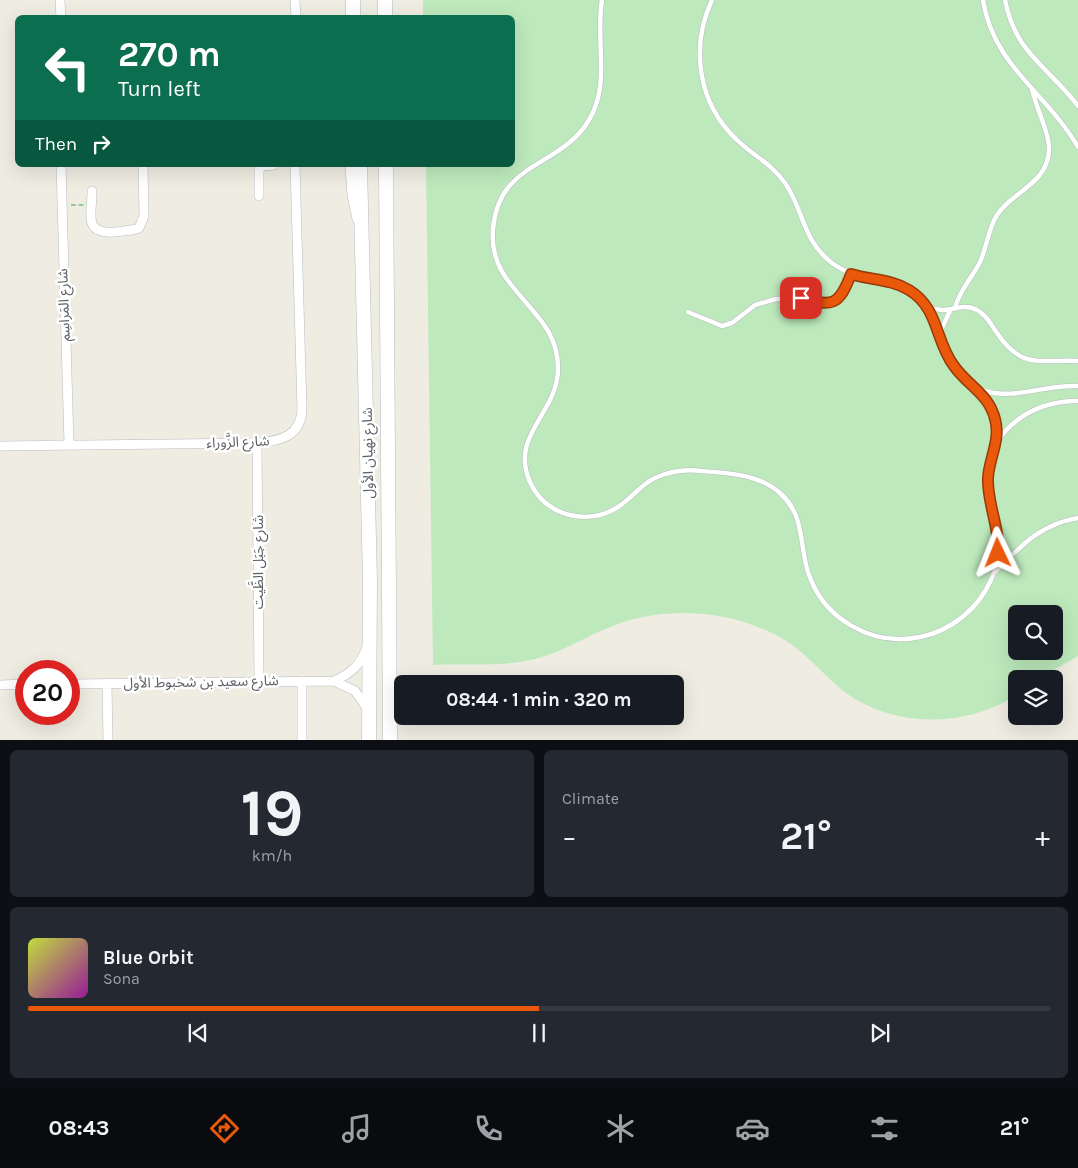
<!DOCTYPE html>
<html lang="en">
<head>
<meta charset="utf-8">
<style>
  :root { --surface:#171b24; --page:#242831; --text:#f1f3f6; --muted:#9ea1a6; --line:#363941; --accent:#ea580c }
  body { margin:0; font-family:Karla,"Noto Sans Arabic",sans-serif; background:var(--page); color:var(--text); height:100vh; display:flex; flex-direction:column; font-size:19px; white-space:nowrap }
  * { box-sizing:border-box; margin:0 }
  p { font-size:16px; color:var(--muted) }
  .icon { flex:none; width:28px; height:28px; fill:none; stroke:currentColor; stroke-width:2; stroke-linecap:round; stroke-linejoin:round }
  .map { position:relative; height:740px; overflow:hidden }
  .sheet { display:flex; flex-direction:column; gap:10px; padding:10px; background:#0d0f14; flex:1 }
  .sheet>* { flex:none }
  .top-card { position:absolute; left:15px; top:15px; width:500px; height:152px; border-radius:8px; box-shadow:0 5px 20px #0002; background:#0b6e4f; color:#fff; overflow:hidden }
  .controls { position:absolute; left:1008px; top:605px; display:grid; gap:10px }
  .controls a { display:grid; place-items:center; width:55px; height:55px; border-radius:8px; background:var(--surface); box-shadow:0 5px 20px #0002; font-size:25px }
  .speed { position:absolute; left:15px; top:660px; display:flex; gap:10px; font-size:25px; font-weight:700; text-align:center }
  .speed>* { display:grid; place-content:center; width:65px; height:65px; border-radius:50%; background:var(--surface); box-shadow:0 5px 20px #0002; line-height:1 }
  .speed .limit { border:8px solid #d22; background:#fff; color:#111 }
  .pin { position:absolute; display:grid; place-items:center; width:42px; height:42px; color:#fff; margin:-21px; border-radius:10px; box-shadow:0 2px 8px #0006 }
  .me { position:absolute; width:55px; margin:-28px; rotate:358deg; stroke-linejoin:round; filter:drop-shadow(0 0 4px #0008) }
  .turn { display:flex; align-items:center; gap:18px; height:105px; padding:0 20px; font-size:22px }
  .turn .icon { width:65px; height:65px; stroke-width:2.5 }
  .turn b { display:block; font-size:35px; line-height:42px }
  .then { display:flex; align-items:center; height:48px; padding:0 20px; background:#0003; gap:10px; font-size:19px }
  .big { font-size:38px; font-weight:700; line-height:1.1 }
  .sheet .tile { flex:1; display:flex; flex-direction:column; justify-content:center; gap:8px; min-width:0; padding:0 18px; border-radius:8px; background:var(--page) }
  .sheet .dial { align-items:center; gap:0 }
  .dial b { font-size:65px; line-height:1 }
  .song { display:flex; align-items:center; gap:15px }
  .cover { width:60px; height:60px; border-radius:8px; background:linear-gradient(135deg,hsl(70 70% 55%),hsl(300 70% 35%)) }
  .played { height:5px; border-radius:2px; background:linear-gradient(90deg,var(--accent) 50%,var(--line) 50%) }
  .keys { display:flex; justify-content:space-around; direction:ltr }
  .heat { display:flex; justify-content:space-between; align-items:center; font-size:28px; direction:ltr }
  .sheet .tiles { flex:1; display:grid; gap:10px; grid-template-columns:1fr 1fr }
  .tile:last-child { grid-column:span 2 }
  .trip { position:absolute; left:394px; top:675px; width:290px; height:50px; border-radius:8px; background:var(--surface); box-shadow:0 5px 20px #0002; font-weight:700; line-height:50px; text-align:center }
  .dock { display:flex; height:80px; justify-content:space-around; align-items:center; background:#090b0e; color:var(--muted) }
  .dock .icon { width:35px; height:35px }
  .dock .on { color:var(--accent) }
  .dock b { font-size:22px; color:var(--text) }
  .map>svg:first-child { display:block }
  .green { fill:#bde9bc; fill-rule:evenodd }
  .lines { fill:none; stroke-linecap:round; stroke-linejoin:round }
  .lane-casing { stroke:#b7bbc0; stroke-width:5.5 }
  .street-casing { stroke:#b7bbc0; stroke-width:10 }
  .secondary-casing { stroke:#b6bac0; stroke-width:15 }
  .path { stroke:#94caa2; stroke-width:2; stroke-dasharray:5 2.5; stroke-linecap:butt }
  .lane { stroke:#fff; stroke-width:4.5 }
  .street { stroke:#fff; stroke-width:9 }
  .secondary { stroke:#fff; stroke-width:14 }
  .route-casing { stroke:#983908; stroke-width:12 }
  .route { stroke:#ea580c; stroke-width:9 }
  .labels { text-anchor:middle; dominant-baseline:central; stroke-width:5; stroke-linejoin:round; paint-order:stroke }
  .street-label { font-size:14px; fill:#5a5f64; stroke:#fff }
</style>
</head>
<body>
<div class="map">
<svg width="1078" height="741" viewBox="0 0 1078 741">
  <rect width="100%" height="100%" fill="#efece2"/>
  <path class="green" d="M 423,0 L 1078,0 L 1078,656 L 1038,679 L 1016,679 L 1016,695 C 969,726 904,728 855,699 C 832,685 816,663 795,647 C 779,635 760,627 741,621 C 702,610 656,610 618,624 C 592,633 568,649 542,657 C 507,668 469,663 433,665 L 426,165 L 512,165 L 512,18 L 423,17 ZM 1016,614 L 1054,614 L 1054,651 L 1016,651 Z"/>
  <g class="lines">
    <g class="lane-casing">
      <path id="lane" d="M 602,0 C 595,40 611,84 589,120 C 561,168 499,160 493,229 C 487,293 559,307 558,369 C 558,413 509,435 530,482 C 546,517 588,526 618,507 C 632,498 640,485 655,478 C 670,471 685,469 701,471 C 728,473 760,474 781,494 C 805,516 799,544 808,572 C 823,619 872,647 920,637 C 951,631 978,609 991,580 C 1008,541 991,524 988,487 C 987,465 1000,444 996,423 C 990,392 961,382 947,355 C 938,338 938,319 925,304 C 900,275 861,285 832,263 C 802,240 804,210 785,183 C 772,164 752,155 736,139 C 698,103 690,47 712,0
        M 983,0 C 993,66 1047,93 1078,147
        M 1005,0 C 1016,55 1048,66 1078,106
        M 929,307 C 948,316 961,301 977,310 C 987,315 991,325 997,333 C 1022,370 1040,359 1078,361
        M 955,308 C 959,291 972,278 980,262 C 987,247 988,229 997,215 C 1013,191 1047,184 1049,151 C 1050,134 1036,108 1032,89
        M 688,312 L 722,326 L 732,323 L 755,305 L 776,299 L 795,298 L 826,304 L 840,295 L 851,274
        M 940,332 L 950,311
        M 981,390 C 1015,401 1044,384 1078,386
        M 996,443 C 1016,414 1044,401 1078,401
        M 994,573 C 1020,547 1040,524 1078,518"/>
    </g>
    <g class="street-casing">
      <path id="street" d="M 60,0 L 61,18
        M 295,0 L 296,18
        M 61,165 L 69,444
        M 350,165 L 352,196 L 357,219
        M 92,191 C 92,216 83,234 115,232 C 123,231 131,231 139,228 L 144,216 L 143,165
        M 259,196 L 259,170 L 262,166 L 274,165
        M 257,443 L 259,681
        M 0,446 L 257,443 C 281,441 301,436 302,409 L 295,165
        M 302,681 L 302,741
        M 334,681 C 350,674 361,665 367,647
        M 107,683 L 108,741
        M 69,684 L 334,681 L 355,691 L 367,708
        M 0,685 L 26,684"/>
    </g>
    <g class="secondary-casing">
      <path id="secondary" d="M 353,0 L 353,18
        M 385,0 L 385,18
        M 360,165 L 370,581 L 369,741
        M 386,165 L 390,741"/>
    </g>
    <path class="path" d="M 71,205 L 84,205"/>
    <use href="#lane" class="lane"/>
    <use href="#street" class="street"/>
    <use href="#secondary" class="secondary"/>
  </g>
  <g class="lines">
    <g class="route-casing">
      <path id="route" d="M 801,298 C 832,307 839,306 851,274 C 870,280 891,279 909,290 C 939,308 935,341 954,366 C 968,386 989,394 995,419 C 1001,440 989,458 988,478 C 987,504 1000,527 998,553"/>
    </g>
    <use href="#route" class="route"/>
  </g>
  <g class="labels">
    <g class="street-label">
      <text transform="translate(64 305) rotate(-92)">شارع المَراسِم</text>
      <text transform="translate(238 442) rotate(-2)">شارع الزَّوراء</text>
      <text transform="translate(368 453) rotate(-91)">شارع نهيان الأول</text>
      <text transform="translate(258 562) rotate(-90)">شارع جَبَل الظَّيت</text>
      <text transform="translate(201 682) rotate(-1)">شارع سعيد بن شخبوط الأول</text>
    </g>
  </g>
</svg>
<div class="controls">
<a><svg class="icon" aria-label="search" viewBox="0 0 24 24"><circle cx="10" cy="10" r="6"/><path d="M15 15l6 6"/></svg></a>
<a><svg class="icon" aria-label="layers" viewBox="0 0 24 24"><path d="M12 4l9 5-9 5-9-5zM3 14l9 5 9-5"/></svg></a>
</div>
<div class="speed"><div class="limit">20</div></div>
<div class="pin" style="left:801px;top:298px;background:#d93025"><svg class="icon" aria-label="arrive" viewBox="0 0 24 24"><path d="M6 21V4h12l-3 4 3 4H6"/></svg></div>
<svg class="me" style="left:998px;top:553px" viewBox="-20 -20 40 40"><path d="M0-17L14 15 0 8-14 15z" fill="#ea580c" stroke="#fff" stroke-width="4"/></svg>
<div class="trip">08:44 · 1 min · 320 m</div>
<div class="top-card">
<div class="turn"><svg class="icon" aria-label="left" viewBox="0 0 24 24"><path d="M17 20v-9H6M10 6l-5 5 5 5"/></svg><div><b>270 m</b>Turn left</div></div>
<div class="then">Then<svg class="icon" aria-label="right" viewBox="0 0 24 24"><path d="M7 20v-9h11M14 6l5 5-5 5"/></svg></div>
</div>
</div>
<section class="sheet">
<div class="tiles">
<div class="tile dial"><b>19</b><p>km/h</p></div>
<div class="tile"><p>Climate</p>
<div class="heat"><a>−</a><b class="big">21°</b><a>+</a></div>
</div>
<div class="tile">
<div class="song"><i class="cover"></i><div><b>Blue Orbit</b><p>Sona</p></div></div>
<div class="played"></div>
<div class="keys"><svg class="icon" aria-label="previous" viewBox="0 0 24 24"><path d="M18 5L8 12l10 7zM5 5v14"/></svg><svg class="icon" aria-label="pause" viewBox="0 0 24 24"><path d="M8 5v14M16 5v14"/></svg><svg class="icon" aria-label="next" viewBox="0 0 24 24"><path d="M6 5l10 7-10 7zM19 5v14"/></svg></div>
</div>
</div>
</section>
<nav class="dock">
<b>08:43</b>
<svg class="icon on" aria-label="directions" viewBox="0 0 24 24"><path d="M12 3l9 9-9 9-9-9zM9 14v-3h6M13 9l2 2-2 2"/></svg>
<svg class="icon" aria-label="music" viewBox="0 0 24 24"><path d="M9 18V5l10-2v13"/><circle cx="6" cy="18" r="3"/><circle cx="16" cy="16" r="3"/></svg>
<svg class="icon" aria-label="phone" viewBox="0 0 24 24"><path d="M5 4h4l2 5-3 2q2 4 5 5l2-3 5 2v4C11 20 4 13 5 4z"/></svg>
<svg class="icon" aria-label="climate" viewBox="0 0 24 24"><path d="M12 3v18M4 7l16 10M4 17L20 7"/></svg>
<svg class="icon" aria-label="car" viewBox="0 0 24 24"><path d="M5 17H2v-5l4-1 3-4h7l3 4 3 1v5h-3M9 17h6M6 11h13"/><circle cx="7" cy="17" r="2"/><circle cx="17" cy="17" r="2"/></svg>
<svg class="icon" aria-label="filters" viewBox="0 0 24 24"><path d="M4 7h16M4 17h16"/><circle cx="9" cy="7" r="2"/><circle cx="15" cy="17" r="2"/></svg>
<b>21°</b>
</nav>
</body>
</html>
